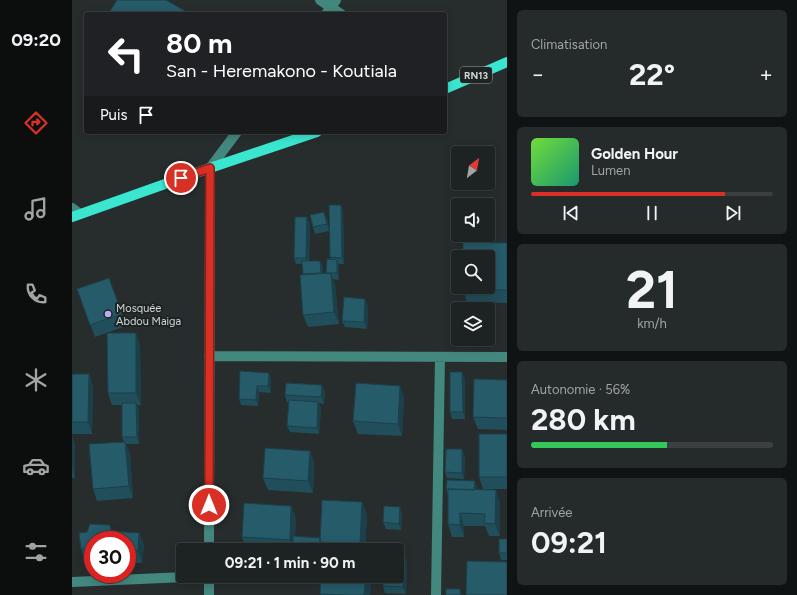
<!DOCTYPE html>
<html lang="fr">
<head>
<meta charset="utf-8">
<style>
  :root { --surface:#1d2222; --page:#252a2a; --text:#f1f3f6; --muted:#a0a4a5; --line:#3b3f40; --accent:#d93025 }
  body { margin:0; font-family:Figtree,sans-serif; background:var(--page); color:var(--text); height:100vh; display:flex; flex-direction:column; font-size:15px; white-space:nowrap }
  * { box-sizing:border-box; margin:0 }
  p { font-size:13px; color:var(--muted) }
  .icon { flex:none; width:22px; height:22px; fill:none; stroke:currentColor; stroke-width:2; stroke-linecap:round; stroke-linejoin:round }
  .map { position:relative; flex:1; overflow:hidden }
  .sheet { display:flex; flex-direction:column; gap:10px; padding:10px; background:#101313; width:290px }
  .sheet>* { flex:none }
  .hud { position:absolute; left:12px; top:12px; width:363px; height:122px; border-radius:4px; box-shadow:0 2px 10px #0003,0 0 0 1px var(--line); background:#202124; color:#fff; overflow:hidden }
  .needle { width:26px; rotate:31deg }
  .buttons { position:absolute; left:379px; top:146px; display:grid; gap:8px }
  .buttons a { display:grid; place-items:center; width:44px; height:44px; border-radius:4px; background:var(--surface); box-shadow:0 2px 10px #0003,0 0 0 1px var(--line); font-size:20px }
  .speed { position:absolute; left:12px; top:531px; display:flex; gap:8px; font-size:20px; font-weight:700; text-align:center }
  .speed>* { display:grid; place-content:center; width:52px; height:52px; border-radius:50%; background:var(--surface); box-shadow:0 2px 10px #0003,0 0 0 1px var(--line); line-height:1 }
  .speed .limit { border:6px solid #d22; background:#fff; color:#111 }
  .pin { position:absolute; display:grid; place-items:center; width:34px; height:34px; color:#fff; margin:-17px; border:2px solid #fff; border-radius:50%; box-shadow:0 1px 4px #0007 }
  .me { position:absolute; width:44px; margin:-22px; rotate:0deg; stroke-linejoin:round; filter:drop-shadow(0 0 3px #0008) }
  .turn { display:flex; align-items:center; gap:14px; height:84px; padding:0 16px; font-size:18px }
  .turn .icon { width:52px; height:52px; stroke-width:2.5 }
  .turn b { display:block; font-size:28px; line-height:34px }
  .then { display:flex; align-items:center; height:38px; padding:0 16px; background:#0003; gap:8px; font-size:15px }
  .big { font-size:30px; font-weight:700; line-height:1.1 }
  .sheet .tile { flex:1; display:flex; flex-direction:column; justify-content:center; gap:6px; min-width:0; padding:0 14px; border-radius:6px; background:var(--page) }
  .sheet .dial { align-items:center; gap:0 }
  .dial b { font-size:52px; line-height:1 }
  .song { display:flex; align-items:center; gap:12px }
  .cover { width:48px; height:48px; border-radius:6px; background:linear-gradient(135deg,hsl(100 70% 55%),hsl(160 70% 35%)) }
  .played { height:4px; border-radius:2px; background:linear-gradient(90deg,var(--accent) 80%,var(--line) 80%) }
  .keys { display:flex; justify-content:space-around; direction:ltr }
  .heat { display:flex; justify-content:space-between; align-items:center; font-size:22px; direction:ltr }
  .charge { height:6px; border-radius:3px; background:linear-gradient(90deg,#34c759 56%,var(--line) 0) }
  .trip { position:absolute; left:104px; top:543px; width:228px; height:40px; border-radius:4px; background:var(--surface); box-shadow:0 2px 10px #0003,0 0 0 1px var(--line); font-weight:700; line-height:40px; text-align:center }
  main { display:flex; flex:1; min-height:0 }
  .tabs { display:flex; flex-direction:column; width:72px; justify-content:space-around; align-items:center; background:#0c0e0e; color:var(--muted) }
  .tabs .icon { width:28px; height:28px }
  .tabs .on { color:var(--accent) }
  .tabs b { font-size:18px; color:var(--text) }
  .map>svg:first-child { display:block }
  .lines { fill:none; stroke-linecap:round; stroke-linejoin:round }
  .minor { stroke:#43887e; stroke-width:10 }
  .major { stroke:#3be6d0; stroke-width:10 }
  .wall { fill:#214e5b }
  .shaded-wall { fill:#1b404a }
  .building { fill:#265b6a; stroke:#1b404a }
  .route-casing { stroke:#8d1f18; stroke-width:10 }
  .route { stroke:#d93025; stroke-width:7 }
  .poi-dot { fill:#baaaf6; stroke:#1e2323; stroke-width:1.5 }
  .labels { text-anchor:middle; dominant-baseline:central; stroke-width:4; stroke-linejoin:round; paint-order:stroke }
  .shield { fill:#1e2323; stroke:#9ca0a0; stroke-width:1 }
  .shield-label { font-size:10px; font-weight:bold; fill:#d2d6d6 }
  .poi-label { font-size:11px; fill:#d2d6d6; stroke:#1e2323; text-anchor:start }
</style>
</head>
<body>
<main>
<nav class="tabs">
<b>09:20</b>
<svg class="icon on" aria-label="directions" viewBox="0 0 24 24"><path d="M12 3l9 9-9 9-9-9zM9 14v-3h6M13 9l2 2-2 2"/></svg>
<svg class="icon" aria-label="music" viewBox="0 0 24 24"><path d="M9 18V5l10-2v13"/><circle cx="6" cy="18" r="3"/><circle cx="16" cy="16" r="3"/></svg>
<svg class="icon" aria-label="phone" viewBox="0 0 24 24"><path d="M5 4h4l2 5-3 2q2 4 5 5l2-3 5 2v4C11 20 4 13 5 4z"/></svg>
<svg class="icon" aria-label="climate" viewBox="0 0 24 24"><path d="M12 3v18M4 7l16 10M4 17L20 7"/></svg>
<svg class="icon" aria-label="car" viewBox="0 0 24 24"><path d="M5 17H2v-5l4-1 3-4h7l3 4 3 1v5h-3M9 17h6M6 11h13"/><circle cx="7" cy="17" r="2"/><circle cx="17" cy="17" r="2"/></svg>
<svg class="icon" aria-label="filters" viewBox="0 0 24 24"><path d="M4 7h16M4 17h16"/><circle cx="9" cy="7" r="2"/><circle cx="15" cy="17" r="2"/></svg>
</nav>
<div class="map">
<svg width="435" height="595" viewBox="0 0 435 595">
  <rect width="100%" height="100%" fill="#272d2d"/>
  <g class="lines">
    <path class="minor" d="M 248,0 L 269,14
      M 254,14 L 264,0
      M 0,208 L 8,214
      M 137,356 L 435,357
      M 137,550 L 138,168 L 165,132
      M 0,582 L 136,576
      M 137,595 L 137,576
      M 364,595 L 368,357"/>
    <path class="major" d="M 373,89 L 435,62
      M 0,217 L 138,168 L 245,132"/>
  </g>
  <path class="wall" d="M 269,205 L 271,212 L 272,264 L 266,264 L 267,266 L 267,280 L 261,279 L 263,285 L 267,324 L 236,327 L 231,315 L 231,275 L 230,264 L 224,264 L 222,258 L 238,224 L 237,261 L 248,261 L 251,267 L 251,273 L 255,273 L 259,260 L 258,257 Z
    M 255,218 L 257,231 L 243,234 L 241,227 Z
    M 435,243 L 435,303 L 395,302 L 391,290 Z
    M 37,278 L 54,326 L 23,337 L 5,289 Z
    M 296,306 L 295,329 L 273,327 L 270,321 Z
    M 68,345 L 69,405 L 65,405 L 67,409 L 67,444 L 54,444 L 58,454 L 61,498 L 25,501 L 21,489 L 52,442 L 50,437 L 50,405 L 40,405 L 36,393 Z
    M 197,373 L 199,380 L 199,393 L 187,392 L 186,406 L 169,405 L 167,399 Z
    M 0,374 L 17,374 L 21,386 L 20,434 L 0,434 Z
    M 393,379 L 393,419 L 380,419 L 378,412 Z
    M 435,380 L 435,430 L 406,429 L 401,417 Z
    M 328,386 L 332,398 L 330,436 L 286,434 L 281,421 Z
    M 253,391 L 252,404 L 247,403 L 249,408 L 247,434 L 218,432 L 215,426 L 217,402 L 215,402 L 213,395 Z
    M 435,434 L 435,489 L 411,489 L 407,477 Z
    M 0,436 L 3,445 L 3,478 L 0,478 Z
    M 238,451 L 242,463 L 241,493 L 196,490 L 191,478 Z
    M 393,456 L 392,479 L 375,478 L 373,472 Z
    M 405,488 L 405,490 L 428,502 L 428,536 L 417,536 L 413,526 L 392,526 L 392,537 L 380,537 L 376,524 L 376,495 L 374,489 Z
    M 219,506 L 224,518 L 223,536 L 248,538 L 295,514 L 293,550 L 189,550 L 174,549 L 170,537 Z
    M 330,514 L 329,530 L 314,529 L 311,522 Z
    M 18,524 L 38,525 L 40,531 L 67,533 L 72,545 L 70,563 L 55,563 L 55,540 L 21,540 L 21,561 L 13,561 L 9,549 L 7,533 L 15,532 Z
    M 435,539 L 435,560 L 429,560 L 427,553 Z
    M 335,563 L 334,594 L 313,593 L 311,586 Z
    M 249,576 L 299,576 L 298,595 L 249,595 L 248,594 Z"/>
  <path class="shaded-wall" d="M 269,205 L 271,212 L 272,264 L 270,258 Z
    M 252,212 L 255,218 L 257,231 L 255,224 Z
    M 235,217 L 238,224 L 236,264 L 234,258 Z
    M 265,260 L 267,266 L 267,280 L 265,273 Z
    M 248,261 L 251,267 L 251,280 L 249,273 Z
    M 259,273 L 263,285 L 267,324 L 262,312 Z
    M 293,299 L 296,306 L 295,329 L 292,322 Z
    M 64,333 L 68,345 L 69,405 L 64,393 Z
    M 390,372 L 393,379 L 393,419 L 391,412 Z
    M 197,373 L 199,380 L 199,393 L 196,386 Z
    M 17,374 L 21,386 L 20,434 L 16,422 Z
    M 250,385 L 253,391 L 252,404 L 249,397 Z
    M 185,386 L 187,392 L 186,406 L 184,400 Z
    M 328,386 L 332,398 L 330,436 L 326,424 Z
    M 246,402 L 249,408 L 247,434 L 245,428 Z
    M 64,403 L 67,409 L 67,444 L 65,437 Z
    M 0,436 L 3,445 L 3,478 L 0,468 Z
    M 53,442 L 58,454 L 61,498 L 57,486 Z
    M 390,449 L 393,456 L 392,479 L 390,473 Z
    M 238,451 L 242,463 L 241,493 L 236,481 Z
    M 403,481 L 405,488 L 405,497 L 402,490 Z
    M 424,490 L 428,502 L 428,536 L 423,524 Z
    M 290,502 L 295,514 L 293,550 L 290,550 L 288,544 Z
    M 219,506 L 224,518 L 222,548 L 221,548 L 222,550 L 218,540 Z
    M 328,507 L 330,514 L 329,530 L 327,524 Z
    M 388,513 L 392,526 L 392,537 L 388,525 Z
    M 67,533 L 72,545 L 70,563 L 66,551 Z
    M 248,543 L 251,550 L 248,550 Z
    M 333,556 L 335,563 L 334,594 L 331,587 Z
    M 294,576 L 299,576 L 298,595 L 292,595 Z
    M 388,589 L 390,595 L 388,595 Z"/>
  <path class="building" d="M 45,0 L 94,0 L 115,12 L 114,14 L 36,14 Z
    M 257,205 L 269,205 L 270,258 L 258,257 Z
    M 252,212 L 255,224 L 241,227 L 238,215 Z
    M 223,217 L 235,217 L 234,258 L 222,258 Z
    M 391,242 L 435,243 L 435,290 L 391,290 L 391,287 L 416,287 L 416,257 L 391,257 Z
    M 255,259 L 265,260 L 265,273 L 254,273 Z
    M 230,261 L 248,261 L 249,273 L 231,274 Z
    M 259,273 L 262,312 L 231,315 L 228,275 Z
    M 37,278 L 50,314 L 18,325 L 5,289 Z
    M 272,297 L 293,299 L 292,322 L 270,321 Z
    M 35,333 L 64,333 L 64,393 L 36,393 Z
    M 168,371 L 197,373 L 196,386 L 185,386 L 184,400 L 167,399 Z
    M 378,372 L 390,372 L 391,412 L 378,412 Z
    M 0,374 L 17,374 L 16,422 L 0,422 Z
    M 402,379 L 435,380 L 435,418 L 401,417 Z
    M 214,383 L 250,385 L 249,397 L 213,395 Z
    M 284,383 L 328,386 L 326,424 L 281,421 Z
    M 217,400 L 246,402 L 245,428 L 215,426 Z
    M 50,403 L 64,403 L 65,437 L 50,437 Z
    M 407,434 L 435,434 L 435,477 L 407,477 Z
    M 53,442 L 57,486 L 21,489 L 17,444 Z
    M 193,448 L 238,451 L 236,481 L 191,478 Z
    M 374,449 L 390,449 L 390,473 L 373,472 Z
    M 375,480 L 403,481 L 402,490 L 374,489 Z
    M 376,489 L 424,490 L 423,524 L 412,523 L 413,514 L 388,513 L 388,525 L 376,524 Z
    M 250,500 L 290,502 L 288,544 L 248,542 Z
    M 172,503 L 219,506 L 218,540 L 170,537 Z
    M 312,506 L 328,507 L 327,524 L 311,522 Z
    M 18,524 L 38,525 L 39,531 L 67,533 L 66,551 L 55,551 L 55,540 L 21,540 L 21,549 L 9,549 L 7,533 L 15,532 Z
    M 221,536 L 248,538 L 248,549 L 221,548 Z
    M 427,539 L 435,539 L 435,553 L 427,553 Z
    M 325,556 L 333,556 L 331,587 L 311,586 L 311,576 L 325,576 Z
    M 395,561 L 435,562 L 435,595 L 394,595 Z
    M 249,576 L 294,576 L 292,595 L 274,595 L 248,594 Z
    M 374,589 L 388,589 L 388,595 L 374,595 Z"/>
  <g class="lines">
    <g class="route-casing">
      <path id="route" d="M 109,178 L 138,168 L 137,505"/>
    </g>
    <use href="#route" class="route"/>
  </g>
  <circle class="poi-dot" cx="36" cy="314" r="4"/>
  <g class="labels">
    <rect class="shield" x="388" y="67" width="32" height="16" rx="3"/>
    <g class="shield-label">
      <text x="404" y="75">RN13</text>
    </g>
    <g class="poi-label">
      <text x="44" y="308">Mosquée<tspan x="44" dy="13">Abdou Maiga</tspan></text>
    </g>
  </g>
</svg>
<div class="buttons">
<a><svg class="needle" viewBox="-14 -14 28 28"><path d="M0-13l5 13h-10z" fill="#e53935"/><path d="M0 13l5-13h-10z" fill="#a0a4a5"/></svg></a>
<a><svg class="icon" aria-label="sound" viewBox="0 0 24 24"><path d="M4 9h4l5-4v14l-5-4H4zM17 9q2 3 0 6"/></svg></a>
<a><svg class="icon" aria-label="search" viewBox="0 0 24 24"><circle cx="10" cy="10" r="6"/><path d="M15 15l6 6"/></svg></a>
<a><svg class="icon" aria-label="layers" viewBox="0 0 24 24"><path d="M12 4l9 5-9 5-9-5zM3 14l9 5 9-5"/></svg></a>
</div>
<div class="speed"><div class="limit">30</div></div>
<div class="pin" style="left:109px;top:178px;background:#d93025"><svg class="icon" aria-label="arrive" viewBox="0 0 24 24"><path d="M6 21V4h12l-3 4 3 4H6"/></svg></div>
<svg class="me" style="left:137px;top:505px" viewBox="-20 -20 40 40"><circle r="17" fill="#d93025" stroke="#fff" stroke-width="3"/><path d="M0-11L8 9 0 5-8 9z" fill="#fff"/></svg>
<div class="trip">09:21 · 1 min · 90 m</div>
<div class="hud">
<div class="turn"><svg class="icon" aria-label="left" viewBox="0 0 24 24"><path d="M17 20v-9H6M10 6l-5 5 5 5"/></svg><div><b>80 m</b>San - Heremakono - Koutiala</div></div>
<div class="then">Puis<svg class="icon" aria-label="arrive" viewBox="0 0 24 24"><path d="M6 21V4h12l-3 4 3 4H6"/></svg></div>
</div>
</div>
<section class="sheet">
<div class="tile"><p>Climatisation</p>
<div class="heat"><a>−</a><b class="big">22°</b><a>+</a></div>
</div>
<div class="tile">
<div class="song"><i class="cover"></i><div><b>Golden Hour</b><p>Lumen</p></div></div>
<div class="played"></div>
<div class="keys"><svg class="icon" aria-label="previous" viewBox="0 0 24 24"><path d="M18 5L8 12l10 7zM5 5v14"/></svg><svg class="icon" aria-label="pause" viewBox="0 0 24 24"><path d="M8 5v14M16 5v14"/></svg><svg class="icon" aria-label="next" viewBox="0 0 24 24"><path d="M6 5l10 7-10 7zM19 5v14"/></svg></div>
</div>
<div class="tile dial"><b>21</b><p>km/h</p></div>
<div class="tile"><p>Autonomie · 56%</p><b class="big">280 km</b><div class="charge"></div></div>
<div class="tile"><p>Arrivée</p><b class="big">09:21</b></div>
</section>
</main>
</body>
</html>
